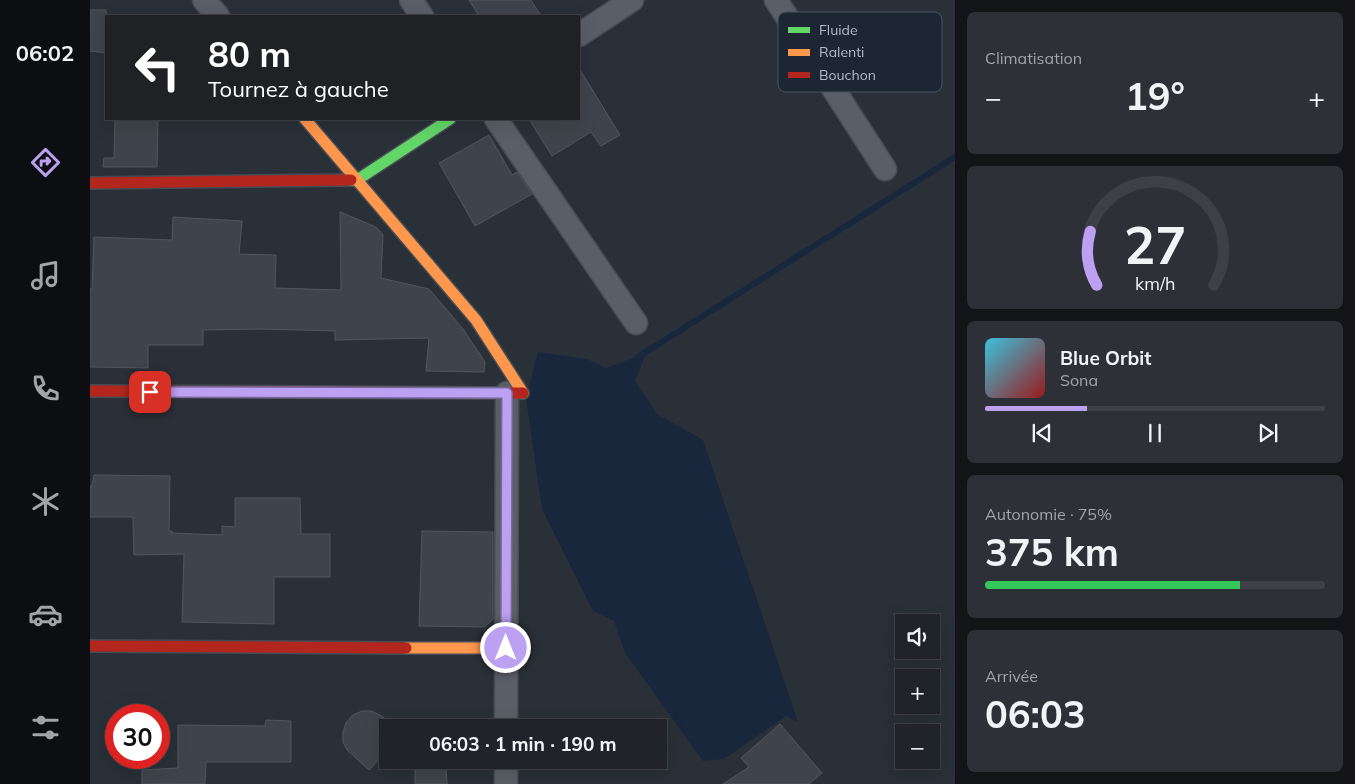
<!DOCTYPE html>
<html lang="fr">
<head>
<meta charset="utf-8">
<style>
  :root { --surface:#20242a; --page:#2d3036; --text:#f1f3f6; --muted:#a2a4a8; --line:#3d4147; --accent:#bca0f2 }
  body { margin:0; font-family:Mulish,sans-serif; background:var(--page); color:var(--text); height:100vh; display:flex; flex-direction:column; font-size:19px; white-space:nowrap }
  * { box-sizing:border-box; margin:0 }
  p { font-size:16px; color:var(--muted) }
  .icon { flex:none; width:28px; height:28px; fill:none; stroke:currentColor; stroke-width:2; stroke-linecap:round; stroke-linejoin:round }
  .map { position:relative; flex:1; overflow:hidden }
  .drawer { display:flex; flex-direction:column; gap:12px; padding:12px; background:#121417; width:400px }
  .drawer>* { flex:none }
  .guide { position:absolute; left:15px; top:15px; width:475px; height:105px; border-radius:0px; box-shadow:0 5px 20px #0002,0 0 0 1px var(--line); background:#202124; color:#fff; overflow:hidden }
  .controls { position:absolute; left:805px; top:614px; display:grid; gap:10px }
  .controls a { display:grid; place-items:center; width:45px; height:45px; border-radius:0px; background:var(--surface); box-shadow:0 5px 20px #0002,0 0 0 1px var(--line); font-size:25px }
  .speed { position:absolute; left:15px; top:704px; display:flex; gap:10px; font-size:25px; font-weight:700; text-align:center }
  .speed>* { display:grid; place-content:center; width:65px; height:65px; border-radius:50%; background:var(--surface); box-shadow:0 5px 20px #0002,0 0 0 1px var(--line); line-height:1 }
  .speed .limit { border:8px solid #d22; background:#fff; color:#111 }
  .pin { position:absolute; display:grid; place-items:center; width:42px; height:42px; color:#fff; margin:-21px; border-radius:10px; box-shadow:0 2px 8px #0006 }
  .me { position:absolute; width:55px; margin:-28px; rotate:0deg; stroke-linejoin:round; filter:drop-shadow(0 0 4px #0008) }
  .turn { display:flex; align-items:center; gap:18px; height:105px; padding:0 20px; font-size:22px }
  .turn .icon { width:65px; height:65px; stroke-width:2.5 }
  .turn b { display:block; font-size:35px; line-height:42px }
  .big { font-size:38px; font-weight:700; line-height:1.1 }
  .drawer .tile { flex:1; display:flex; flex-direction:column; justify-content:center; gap:8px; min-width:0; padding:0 18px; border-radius:8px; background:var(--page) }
  .drawer .dial { align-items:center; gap:0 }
  .dial svg { height:130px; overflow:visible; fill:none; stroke:var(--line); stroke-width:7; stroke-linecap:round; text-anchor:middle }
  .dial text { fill:var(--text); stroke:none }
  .song { display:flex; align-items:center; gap:15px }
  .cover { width:60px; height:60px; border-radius:8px; background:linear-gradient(135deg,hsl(190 70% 55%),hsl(0 70% 35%)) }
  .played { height:5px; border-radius:2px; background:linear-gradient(90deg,var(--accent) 30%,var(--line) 30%) }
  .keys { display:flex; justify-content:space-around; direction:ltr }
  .heat { display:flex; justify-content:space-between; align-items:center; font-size:28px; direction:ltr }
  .charge { height:8px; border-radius:4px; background:linear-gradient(90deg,#34c759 75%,var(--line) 0) }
  .trip { position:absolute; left:289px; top:719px; width:288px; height:50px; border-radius:0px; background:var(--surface); box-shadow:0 5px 20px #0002,0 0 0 1px var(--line); font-weight:700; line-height:50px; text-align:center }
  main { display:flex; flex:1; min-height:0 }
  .tabs { display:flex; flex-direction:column; width:90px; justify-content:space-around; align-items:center; background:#0d0e11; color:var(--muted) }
  .tabs .icon { width:35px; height:35px }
  .tabs .active { color:var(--accent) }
  .tabs b { font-size:22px; color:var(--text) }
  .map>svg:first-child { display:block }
  .water { fill:#19273c }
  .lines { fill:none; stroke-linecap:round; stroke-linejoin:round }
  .stream { stroke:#19273c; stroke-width:6 }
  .building { fill:#3f444c; stroke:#52575f }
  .street-casing { stroke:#484c55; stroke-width:25 }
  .fast-casing { stroke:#484c55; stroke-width:14 }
  .slow-casing { stroke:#484c55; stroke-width:14 }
  .jam-casing { stroke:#484c55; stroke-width:14 }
  .street { stroke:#5a5e66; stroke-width:22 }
  .fast { stroke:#63d668; stroke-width:11 }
  .slow { stroke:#ff974d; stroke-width:11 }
  .jam { stroke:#b3261e; stroke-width:11 }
  .route-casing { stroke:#7a689d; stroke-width:12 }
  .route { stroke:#bca0f2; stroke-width:9 }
  .key { fill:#1d2633; stroke:#4a5360; stroke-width:1 }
  .key-label { font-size:14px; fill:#b4bcc9 }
</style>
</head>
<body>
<main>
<nav class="tabs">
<b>06:02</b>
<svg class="icon active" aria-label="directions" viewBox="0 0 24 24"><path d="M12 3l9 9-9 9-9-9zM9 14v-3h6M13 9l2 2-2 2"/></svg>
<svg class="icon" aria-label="music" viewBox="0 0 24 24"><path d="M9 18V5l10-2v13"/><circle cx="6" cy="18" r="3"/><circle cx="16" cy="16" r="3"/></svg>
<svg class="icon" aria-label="phone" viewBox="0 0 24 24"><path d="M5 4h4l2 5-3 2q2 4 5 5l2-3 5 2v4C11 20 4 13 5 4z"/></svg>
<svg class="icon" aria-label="climate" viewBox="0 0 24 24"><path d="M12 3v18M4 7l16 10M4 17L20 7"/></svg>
<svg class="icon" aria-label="car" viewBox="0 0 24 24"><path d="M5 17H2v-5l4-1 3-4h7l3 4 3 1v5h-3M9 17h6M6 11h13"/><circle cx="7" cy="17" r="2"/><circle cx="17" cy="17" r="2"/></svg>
<svg class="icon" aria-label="filters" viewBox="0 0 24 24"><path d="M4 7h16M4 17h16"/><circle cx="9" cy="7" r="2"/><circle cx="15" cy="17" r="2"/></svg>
</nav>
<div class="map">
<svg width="865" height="784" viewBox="0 0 865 784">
  <rect width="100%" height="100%" fill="#2a3038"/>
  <path class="water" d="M 448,352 L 497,359 L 516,368 L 556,353 L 545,381 L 567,414 L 613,440 L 708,722 L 696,716 L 634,759 L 613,761 L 535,653 L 524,621 L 503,611 L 452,509 L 436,399 Z"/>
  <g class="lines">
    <path class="stream" d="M 548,357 L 865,157"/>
  </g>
  <path class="building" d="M 379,0 L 441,0 L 451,16 L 389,16 Z
    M 0,10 L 16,10 L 16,53 L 0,51 Z
    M 489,68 L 530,135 L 511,146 L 501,132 L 462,156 L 439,119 L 489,119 Z
    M 25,119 L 68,119 L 67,167 L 13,167 L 14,158 L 24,158 Z
    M 399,135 L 422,175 L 427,172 L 442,194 L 385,226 L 349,163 Z
    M 250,212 L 286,227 L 293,235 L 291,278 L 339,289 L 373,329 L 395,362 L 394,372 L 336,371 L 339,338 L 245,340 L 245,331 L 170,329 L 113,330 L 113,345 L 58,345 L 58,368 L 0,367 L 0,289 L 2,289 L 4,237 L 82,240 L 83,217 L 152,221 L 149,254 L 186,255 L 185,288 L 251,290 Z
    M 4,475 L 80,476 L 79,531 L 82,531 L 82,533 L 132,535 L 132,526 L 145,527 L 145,498 L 210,498 L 211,534 L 240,534 L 240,577 L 184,577 L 184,624 L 92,622 L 94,554 L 44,555 L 43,517 L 0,517 L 0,486 L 2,486 Z
    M 332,531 L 403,532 L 403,619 L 395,627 L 329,626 Z
    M 272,711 L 281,711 L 290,715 L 298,721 L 298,750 L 279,770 L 257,750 L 253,742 L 253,732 L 256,723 L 263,715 Z
    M 176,720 L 201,721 L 201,762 L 116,762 L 115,784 L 52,784 L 52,770 L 88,768 L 88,725 L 175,726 Z
    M 690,724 L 732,773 L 719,784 L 633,784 L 659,767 L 651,758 Z
    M 325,767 L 356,767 L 357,784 L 325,784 Z"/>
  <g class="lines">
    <g class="street-casing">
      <path id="street" d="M 114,0 L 128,16
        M 321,0 L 332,16
        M 686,0 L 795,169
        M 489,35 L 542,0
        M 406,119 L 546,323
        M 416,728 L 417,393
        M 416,784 L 416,760"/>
    </g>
    <g class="fast-casing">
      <path id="fast" d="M 261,180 L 267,180 L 360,119"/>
    </g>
    <g class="slow-casing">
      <path id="slow" d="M 215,119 L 386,320 L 433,393
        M 316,648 L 417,648"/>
    </g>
    <g class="jam-casing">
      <path id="jam" d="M 0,183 L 261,180
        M 0,391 L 433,393
        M 0,646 L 316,648"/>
    </g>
    <use href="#street" class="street"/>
    <use href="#fast" class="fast"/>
    <use href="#slow" class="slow"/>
    <use href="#jam" class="jam"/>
  </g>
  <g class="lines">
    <g class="route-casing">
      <path id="route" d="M 60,392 L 417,393 L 416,648"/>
    </g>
    <use href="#route" class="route"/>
  </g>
  <rect x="688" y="12" width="164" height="80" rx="8" class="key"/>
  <rect x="698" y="27" width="22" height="6" fill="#63d668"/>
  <rect x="698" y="49" width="22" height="7" fill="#ff974d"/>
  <rect x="698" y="72" width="22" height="6" fill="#b3261e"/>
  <g class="key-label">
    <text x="729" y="35">Fluide</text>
    <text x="729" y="57">Ralenti</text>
    <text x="729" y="80">Bouchon</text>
  </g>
</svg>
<div class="controls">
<a><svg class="icon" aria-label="sound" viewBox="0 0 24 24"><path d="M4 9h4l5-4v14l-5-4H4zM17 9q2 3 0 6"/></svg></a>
<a>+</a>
<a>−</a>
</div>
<div class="speed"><div class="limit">30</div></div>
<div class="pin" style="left:60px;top:392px;background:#d93025"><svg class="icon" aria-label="arrive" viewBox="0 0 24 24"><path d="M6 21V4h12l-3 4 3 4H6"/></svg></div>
<svg class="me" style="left:416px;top:648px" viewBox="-20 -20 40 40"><circle r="17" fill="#bca0f2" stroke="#fff" stroke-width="3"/><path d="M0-11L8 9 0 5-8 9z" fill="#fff"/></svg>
<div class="trip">06:03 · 1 min · 190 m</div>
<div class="guide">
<div class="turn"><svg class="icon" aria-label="left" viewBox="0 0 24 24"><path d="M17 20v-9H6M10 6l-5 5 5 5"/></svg><div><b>80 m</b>Tournez à gauche</div></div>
</div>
</div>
<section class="drawer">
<div class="tile"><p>Climatisation</p>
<div class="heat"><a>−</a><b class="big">19°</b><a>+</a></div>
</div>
<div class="tile dial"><svg viewBox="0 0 100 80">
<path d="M14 69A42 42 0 1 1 86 69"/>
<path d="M14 69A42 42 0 0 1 10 36" stroke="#bca0f2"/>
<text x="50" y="56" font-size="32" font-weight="700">27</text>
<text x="50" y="72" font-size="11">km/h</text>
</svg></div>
<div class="tile">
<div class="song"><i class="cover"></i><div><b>Blue Orbit</b><p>Sona</p></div></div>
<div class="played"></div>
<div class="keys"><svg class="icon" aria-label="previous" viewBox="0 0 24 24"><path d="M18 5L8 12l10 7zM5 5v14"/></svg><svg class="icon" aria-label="pause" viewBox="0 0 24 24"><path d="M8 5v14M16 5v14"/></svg><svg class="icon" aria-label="next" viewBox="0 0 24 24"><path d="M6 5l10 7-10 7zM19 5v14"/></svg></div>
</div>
<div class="tile"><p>Autonomie · 75%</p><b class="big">375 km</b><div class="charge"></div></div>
<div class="tile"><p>Arrivée</p><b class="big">06:03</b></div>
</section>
</main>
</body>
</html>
